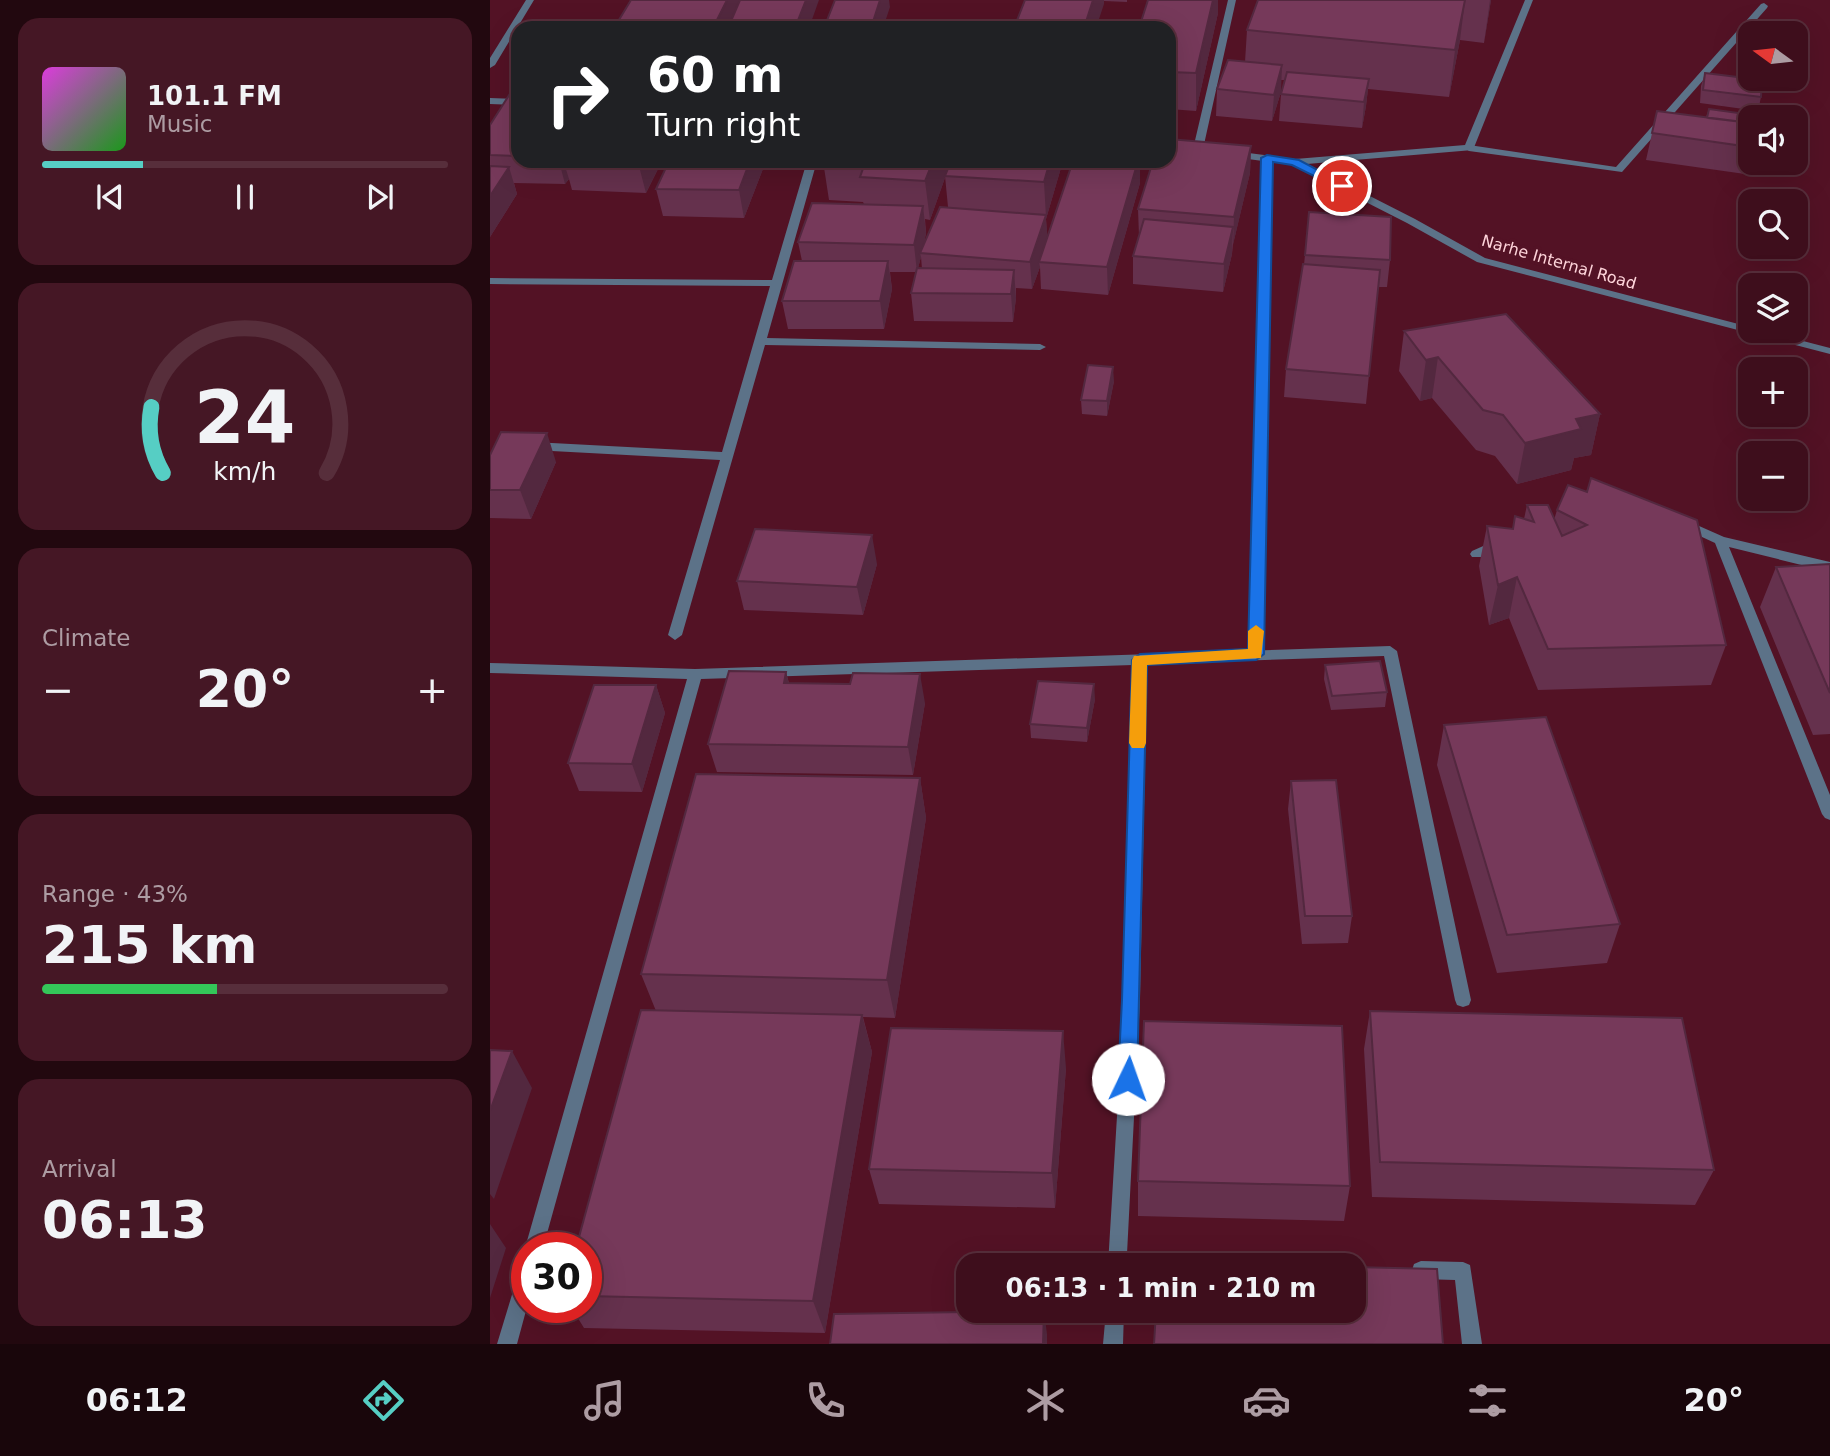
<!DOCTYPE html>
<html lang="en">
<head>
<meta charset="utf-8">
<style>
  :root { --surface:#3e0e1c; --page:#451725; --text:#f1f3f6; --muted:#ad9ca3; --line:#572e3b; --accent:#56cec4 }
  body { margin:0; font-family:"DejaVu Sans",sans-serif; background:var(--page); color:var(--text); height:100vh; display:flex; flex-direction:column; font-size:26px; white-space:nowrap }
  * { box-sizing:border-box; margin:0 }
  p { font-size:23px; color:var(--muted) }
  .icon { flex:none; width:38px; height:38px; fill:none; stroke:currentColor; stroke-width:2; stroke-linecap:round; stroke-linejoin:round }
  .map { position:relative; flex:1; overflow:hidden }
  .drawer { display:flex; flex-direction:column; gap:18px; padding:18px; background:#22080f; width:490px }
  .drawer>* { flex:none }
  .guide { position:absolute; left:21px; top:21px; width:665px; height:147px; border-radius:21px; box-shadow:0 7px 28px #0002,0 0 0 2px var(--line); background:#202124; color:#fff; overflow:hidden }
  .needle { width:46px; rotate:285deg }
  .fabs { position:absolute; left:1248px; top:21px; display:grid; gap:14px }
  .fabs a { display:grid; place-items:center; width:70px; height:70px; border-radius:14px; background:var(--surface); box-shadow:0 7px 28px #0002,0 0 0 2px var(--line); font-size:35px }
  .speed { position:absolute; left:21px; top:1232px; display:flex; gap:14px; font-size:35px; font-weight:700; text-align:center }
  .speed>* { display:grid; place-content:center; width:91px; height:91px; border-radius:50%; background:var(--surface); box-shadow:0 7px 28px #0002,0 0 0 2px var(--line); line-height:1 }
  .speed .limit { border:10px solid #d22; background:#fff; color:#111 }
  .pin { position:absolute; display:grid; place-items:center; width:60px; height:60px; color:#fff; margin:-30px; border:4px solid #fff; border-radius:50%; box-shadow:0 2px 7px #0007 }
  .me { position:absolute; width:77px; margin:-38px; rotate:3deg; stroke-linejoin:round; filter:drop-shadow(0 0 5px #0008) }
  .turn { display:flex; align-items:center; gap:24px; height:147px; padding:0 21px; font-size:32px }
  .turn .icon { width:91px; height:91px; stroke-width:2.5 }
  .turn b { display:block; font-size:49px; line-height:60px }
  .big { font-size:52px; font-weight:700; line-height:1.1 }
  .drawer .card { flex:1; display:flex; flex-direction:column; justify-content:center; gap:10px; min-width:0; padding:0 24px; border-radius:21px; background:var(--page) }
  .drawer .dial { align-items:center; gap:0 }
  .dial svg { height:182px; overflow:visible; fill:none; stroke:var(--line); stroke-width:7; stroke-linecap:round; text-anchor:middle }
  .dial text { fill:var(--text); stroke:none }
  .song { display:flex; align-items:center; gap:21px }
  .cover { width:84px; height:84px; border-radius:10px; background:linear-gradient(135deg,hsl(300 70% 55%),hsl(120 70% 35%)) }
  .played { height:7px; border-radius:4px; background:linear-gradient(90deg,var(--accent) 25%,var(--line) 25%) }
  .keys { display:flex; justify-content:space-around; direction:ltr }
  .heat { display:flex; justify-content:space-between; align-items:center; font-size:38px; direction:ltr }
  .charge { height:10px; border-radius:5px; background:linear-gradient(90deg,#34c759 43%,var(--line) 0) }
  .trip { position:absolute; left:466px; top:1253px; width:410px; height:70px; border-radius:21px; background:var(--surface); box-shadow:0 7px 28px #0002,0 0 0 2px var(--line); font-weight:700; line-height:70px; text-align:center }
  .dock { display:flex; height:112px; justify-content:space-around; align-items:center; background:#19060b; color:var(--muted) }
  .dock .icon { width:49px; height:49px }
  .dock .active { color:var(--accent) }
  .dock b { font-size:32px; color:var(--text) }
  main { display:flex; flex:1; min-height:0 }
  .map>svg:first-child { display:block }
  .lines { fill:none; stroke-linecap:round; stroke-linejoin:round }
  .lane { fill:#5c7288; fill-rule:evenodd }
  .street { fill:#5c7288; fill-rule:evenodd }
  .wall { fill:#65314d; fill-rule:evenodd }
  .shaded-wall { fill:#53283f }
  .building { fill:#76395a; stroke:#53283f; stroke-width:2 }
  .route { fill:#1a73e8; stroke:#114b97; stroke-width:2 }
  .slow { fill:#f59e0b }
  .labels { text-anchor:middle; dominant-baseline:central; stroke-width:7; stroke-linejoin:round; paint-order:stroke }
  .far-street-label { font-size:16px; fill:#fed4da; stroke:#531225 }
</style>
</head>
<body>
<main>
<section class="drawer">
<div class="card">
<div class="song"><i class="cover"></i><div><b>101.1 FM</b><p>Music</p></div></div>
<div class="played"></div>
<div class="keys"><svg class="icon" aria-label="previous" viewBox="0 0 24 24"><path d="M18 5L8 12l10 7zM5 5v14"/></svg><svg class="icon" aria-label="pause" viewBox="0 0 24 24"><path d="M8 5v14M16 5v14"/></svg><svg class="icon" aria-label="next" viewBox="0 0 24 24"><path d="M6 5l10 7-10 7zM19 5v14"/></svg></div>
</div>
<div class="card dial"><svg viewBox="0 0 100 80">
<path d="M14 69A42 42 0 1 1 86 69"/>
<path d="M14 69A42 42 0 0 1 9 40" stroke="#56cec4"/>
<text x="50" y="56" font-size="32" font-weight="700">24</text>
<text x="50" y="72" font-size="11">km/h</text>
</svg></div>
<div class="card"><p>Climate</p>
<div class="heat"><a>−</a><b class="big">20°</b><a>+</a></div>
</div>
<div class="card"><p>Range · 43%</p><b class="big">215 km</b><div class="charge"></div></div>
<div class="card"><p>Arrival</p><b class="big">06:13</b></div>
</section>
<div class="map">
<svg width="1340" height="1344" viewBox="0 0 1340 1344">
  <rect width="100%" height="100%" fill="#531225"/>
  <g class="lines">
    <path class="lane" d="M 738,0 L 746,0 L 713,149 L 708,152 L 703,149 Z
      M 1274,3 L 1278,6 L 1277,8 L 1132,172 L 979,151 L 974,148 L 979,145 L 1126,167 L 1271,4 Z
      M 777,155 L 782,158 L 773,654 L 766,659 L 759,654 L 772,158 Z
      M 1009,539 L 1014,540 L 1015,543 L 1014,546 L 992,557 L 982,557 L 980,554 L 982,551 Z"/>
    <path class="street" d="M 36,0 L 44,0 L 5,65 L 0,68 L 0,58 Z
      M 1035,0 L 1043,0 L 983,150 L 817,164 L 925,219 L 995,258 L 1260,327 L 1260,331 L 1274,331 L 1340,348 L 1340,354 L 987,262 L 917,223 L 803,165 L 743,157 L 738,154 L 743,151 L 805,159 L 975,145 Z
      M 0,98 L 28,99 L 28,105 L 0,104 Z
      M 317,161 L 327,161 L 277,338 L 550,344 L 556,347 L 550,350 L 275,345 L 192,635 L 185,640 L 178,635 L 230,460 L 43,450 L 37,446 L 43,442 L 232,452 L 280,286 L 0,284 L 0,278 L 282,280 Z
      M 1191,518 L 1234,537 L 1340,562 L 1340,572 L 1239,547 L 1340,795 L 1340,820 L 1335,818 L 1332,814 L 1225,543 L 1186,525 L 1185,522 L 1186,519 Z
      M 900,646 L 907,651 L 981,1000 L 979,1005 L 973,1007 L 967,1005 L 965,1000 L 894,656 L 657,664 L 650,1000 L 637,1254 L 716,1256 L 723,1259 L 725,1265 L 618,1265 L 634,1000 L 643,665 L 211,679 L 53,1248 L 37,1248 L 37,1253 L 35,1248 L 197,679 L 0,673 L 0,663 L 205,669 Z
      M 931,1261 L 973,1262 L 980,1265 L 992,1344 L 972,1344 L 965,1280 L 931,1279 L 924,1276 L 922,1270 L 924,1264 Z
      M 37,1266 L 37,1307 L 27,1344 L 7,1344 L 28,1275 L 30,1269 Z
      M 616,1311 L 634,1311 L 633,1344 L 613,1344 Z"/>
  </g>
  <path class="wall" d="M 535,0 L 637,0 L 637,2 L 614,1 L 614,4 Z
    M 768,0 L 1001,0 L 994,43 L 970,40 L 959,97 L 878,89 L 876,106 L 872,128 L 789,121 L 791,94 L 795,80 L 791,80 L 791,92 L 782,121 L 726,116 L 727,89 L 755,62 L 757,30 Z
    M 728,13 L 706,111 L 679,109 L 679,28 Z
    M 1215,73 L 1271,97 L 1268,111 L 1210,103 L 1211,86 Z
    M 28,90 L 28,161 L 172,161 L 156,193 L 82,190 L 79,179 L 75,184 L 24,183 L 27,194 L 0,237 L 0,125 Z
    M 1219,109 L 1260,117 L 1260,163 L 1265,163 L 1262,175 L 1156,160 L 1167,111 L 1216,117 Z
    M 761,146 L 760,173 L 743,244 L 742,254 L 733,292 L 643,284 L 643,256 L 649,236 L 648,209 Z
    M 179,161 L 276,161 L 254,218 L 173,216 L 166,189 Z
    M 333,161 L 461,161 L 440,220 L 435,219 L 436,233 L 434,244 L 458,207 L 455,176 L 573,161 L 556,219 L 557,237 L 583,161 L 650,161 L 650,183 L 618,295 L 551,289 L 550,267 L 542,289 L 526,288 L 526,298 L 523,322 L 424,321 L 421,293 L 426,272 L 400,272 L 402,289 L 394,329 L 298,329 L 292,301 L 312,261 L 308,242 L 374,204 L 373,202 L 339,200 ZM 431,257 L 432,269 L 428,268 Z
    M 819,212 L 900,260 L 897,287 L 888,287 L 876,404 L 794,397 L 796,369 L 814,265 Z
    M 914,331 L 1110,414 L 1101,455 L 1084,458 L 1081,470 L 1027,484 L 1005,456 L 986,450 L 942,398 L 930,401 L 909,371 Z
    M 624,381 L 617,416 L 592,414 L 591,400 Z
    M 0,455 L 66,462 L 41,519 L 0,518 Z
    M 1078,485 L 1236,645 L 1221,685 L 1048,690 L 1019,618 L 999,625 L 989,566 L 997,526 L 1022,529 L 1034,519 L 1037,505 L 1064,520 L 1067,510 Z
    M 387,564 L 373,615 L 254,610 L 247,581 Z
    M 1340,564 L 1340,734 L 1323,735 L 1270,607 L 1286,567 Z
    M 835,665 L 897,692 L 895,707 L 841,710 L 834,679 Z
    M 296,672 L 299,683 L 435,703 L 423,775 L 227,772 L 218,744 Z
    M 166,685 L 175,713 L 152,792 L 89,791 L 78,763 Z
    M 605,699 L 597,742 L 541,738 L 540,724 Z
    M 954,725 L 1130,924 L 1117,963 L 1007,973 L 947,765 Z
    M 430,778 L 436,818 L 405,1018 L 373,1017 L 382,1052 L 335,1333 L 94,1328 L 81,1307 L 96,1307 L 96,1248 L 166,1011 L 151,974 Z
    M 801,781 L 862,916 L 858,943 L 812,944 L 798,809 Z
    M 880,1011 L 1224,1170 L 1205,1205 L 882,1197 L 874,1049 Z
    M 576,1068 L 565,1208 L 389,1204 L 379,1169 Z
    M 648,1181 L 860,1186 L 854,1221 L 648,1216 Z"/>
  <path class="shaded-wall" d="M 237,0 L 262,0 L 248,28 L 223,28 Z
    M 316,0 L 329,0 L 319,28 L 305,28 Z
    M 390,0 L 399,0 L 400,7 L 393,28 L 381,28 Z
    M 603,0 L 614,0 L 614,4 L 606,28 L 594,28 Z
    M 723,0 L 728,0 L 728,13 L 706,111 L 706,73 Z
    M 975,0 L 970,40 L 959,97 L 965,50 Z
    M 1000,0 L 1001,0 L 994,43 Z
    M 792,65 L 791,92 L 782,121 L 784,95 Z
    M 879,79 L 876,106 L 872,128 L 874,102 Z
    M 761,146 L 760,173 L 743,245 L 744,217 Z
    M 69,161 L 89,161 L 74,163 L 79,179 L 75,184 Z
    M 151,161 L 172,161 L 156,193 L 149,166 Z
    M 260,161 L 276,161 L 254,218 L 249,190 Z
    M 443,161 L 461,161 L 440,220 L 435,181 Z
    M 560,161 L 573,161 L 556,219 L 558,242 L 549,262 L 550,267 L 542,289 L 540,262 L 556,217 L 554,182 Z
    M 648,161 L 650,161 L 650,183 L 618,295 L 617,267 Z
    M 19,167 L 27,194 L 0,237 L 0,196 Z
    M 433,206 L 436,233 L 432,253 L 430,253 L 431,257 L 427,272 L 424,245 Z
    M 743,227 L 742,254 L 733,292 L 734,264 Z
    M 398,261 L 402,289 L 394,329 L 390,301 Z
    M 524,270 L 526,298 L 523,322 L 521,294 Z
    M 948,357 L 942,398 L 930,401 L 936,360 Z
    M 623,367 L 624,381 L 617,416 L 617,401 Z
    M 1110,414 L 1101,455 L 1084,458 L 1081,470 L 1027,484 L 1035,443 L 1086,419 Z
    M 57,433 L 66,462 L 41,519 L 30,490 Z
    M 382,535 L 387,564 L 373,615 L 367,587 Z
    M 1027,577 L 1019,618 L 999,625 L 1008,585 Z
    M 296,672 L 303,700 L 294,683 Z
    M 430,674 L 435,703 L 423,775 L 418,747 Z
    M 604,684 L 605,699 L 597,742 L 597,728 Z
    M 166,685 L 175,713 L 152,792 L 142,764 Z
    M 430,778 L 436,818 L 405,1018 L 397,980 Z
    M 372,1015 L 382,1052 L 335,1333 L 323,1301 Z
    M 573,1031 L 576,1068 L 565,1208 L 562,1173 Z
    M 22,1051 L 42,1088 L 4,1199 L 0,1194 L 0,1111 Z
    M 0,1224 L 16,1248 L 0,1298 Z
    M 554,1311 L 557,1334 L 557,1344 L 553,1344 Z"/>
  <path class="building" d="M 141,0 L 237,0 L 223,28 L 124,28 Z
    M 250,0 L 316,0 L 305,28 L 238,28 Z
    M 345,0 L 390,0 L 381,28 L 334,28 Z
    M 535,0 L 603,0 L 594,28 L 524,28 Z
    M 658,0 L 723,0 L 706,73 L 679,72 L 679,28 L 649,28 Z
    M 768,0 L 975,0 L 965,50 L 757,30 Z
    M 738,60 L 792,65 L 784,95 L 727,89 Z
    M 797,72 L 879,79 L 874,102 L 791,94 Z
    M 1215,73 L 1272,80 L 1271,97 L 1213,90 Z
    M 23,89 L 28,90 L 28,156 L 0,155 L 0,125 Z
    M 1219,109 L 1271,116 L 1271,117 L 1260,117 L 1260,123 L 1217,118 Z
    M 1167,111 L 1260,123 L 1260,147 L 1162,133 Z
    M 679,139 L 761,146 L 744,217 L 648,209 L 663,161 L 679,161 Z
    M 75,161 L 151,161 L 149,166 L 74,163 Z
    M 179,161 L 260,161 L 249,190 L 166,189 Z
    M 333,161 L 443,161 L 435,181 L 370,177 L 375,163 Z
    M 461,161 L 560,161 L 554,182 L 455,176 Z
    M 583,161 L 648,161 L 617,267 L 549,262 Z
    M 0,166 L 19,167 L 0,196 Z
    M 322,203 L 433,206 L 424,245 L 308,242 Z
    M 450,207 L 556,215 L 540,262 L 430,253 Z
    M 819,212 L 901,217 L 900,260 L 815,255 Z
    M 654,219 L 743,227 L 734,264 L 643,256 Z
    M 304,261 L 398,261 L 390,301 L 292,301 Z
    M 813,264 L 890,270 L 879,376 L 796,369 Z
    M 427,268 L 524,270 L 521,294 L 421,293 Z
    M 1016,314 L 1110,414 L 1086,419 L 1091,429 L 1035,443 L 1013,415 L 993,410 L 948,357 L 936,360 L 914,331 Z
    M 598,365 L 623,367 L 617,401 L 591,400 Z
    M 11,432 L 57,433 L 30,490 L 0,490 L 0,455 Z
    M 1101,478 L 1207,520 L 1236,645 L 1058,649 L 1027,577 L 1008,585 L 997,526 L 1023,529 L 1025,516 L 1044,522 L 1037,505 L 1058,505 L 1072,536 L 1097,525 L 1067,510 L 1078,485 L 1097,492 Z
    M 265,529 L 382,535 L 367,587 L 247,581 Z
    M 1340,564 L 1340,693 L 1286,567 Z
    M 890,661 L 897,692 L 842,696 L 835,665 Z
    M 239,671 L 296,672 L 294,683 L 360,684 L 363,673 L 430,674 L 418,747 L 218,744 Z
    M 548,681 L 604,684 L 597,728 L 540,724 Z
    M 104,685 L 166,685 L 142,764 L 78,763 Z
    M 1056,717 L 1130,924 L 1017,935 L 954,725 Z
    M 206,774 L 430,778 L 397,980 L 151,974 Z
    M 846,780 L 862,916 L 815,916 L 801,781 Z
    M 151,1010 L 372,1015 L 323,1301 L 96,1296 L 96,1248 L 86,1248 Z
    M 880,1011 L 1192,1018 L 1224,1170 L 890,1162 Z
    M 654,1021 L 852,1026 L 860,1186 L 648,1181 Z
    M 401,1028 L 573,1031 L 562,1173 L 379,1169 Z
    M 0,1050 L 22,1051 L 0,1111 Z
    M 667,1263 L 772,1265 L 667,1265 Z
    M 863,1267 L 947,1269 L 953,1344 L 664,1344 L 666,1311 L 863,1311 Z
    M 554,1311 L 553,1344 L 340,1344 L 344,1314 Z"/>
  <path class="route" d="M 777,155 L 809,160 L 858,186 L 848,188 L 802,165 L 783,162 L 774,654 L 766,660 L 657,665 L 647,1079 L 644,1085 L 638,1088 L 631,1085 L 628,1079 L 632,1000 L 642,660 L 650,654 L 758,649 L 771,158 Z"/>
  <path class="slow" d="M 766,625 L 774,631 L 771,658 L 657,665 L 656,743 L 654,748 L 642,748 L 639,743 L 642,660 L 644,656 L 758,649 L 758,631 Z"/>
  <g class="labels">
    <g class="far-street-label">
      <text transform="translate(1069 262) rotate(16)">Narhe Internal Road</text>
    </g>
  </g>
</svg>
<div class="fabs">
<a><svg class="needle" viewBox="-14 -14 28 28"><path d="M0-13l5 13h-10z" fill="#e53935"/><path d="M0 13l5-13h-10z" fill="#ad9ca3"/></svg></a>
<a><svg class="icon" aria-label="sound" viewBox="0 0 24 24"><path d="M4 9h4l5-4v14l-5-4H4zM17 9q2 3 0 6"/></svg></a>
<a><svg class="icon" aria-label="search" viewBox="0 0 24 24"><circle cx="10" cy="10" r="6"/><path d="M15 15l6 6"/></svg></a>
<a><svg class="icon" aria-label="layers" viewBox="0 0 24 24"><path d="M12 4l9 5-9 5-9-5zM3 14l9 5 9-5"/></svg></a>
<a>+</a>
<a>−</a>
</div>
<div class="speed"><div class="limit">30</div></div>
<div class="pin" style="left:852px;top:186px;background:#d93025"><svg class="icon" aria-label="arrive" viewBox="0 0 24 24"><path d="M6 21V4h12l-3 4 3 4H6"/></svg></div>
<svg class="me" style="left:638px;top:1079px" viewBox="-20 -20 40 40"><circle r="19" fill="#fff"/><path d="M0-13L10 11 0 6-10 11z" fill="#1a73e8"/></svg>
<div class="trip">06:13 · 1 min · 210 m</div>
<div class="guide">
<div class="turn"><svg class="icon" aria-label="right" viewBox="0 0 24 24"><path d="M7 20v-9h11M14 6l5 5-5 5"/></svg><div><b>60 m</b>Turn right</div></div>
</div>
</div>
</main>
<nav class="dock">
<b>06:12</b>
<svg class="icon active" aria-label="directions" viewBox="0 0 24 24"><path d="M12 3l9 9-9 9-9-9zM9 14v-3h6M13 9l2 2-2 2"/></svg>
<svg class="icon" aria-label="music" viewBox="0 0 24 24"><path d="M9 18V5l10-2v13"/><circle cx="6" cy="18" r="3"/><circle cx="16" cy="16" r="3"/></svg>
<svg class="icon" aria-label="phone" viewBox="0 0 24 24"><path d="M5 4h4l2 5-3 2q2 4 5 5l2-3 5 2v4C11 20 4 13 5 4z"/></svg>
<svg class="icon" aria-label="climate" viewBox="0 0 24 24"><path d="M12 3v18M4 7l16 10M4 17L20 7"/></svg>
<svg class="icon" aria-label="car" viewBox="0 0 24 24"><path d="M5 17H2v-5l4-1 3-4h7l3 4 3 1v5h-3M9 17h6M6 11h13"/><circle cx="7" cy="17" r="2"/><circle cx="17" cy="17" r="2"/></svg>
<svg class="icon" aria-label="filters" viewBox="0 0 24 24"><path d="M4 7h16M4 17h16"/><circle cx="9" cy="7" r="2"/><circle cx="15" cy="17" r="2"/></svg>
<b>20°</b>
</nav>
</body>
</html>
